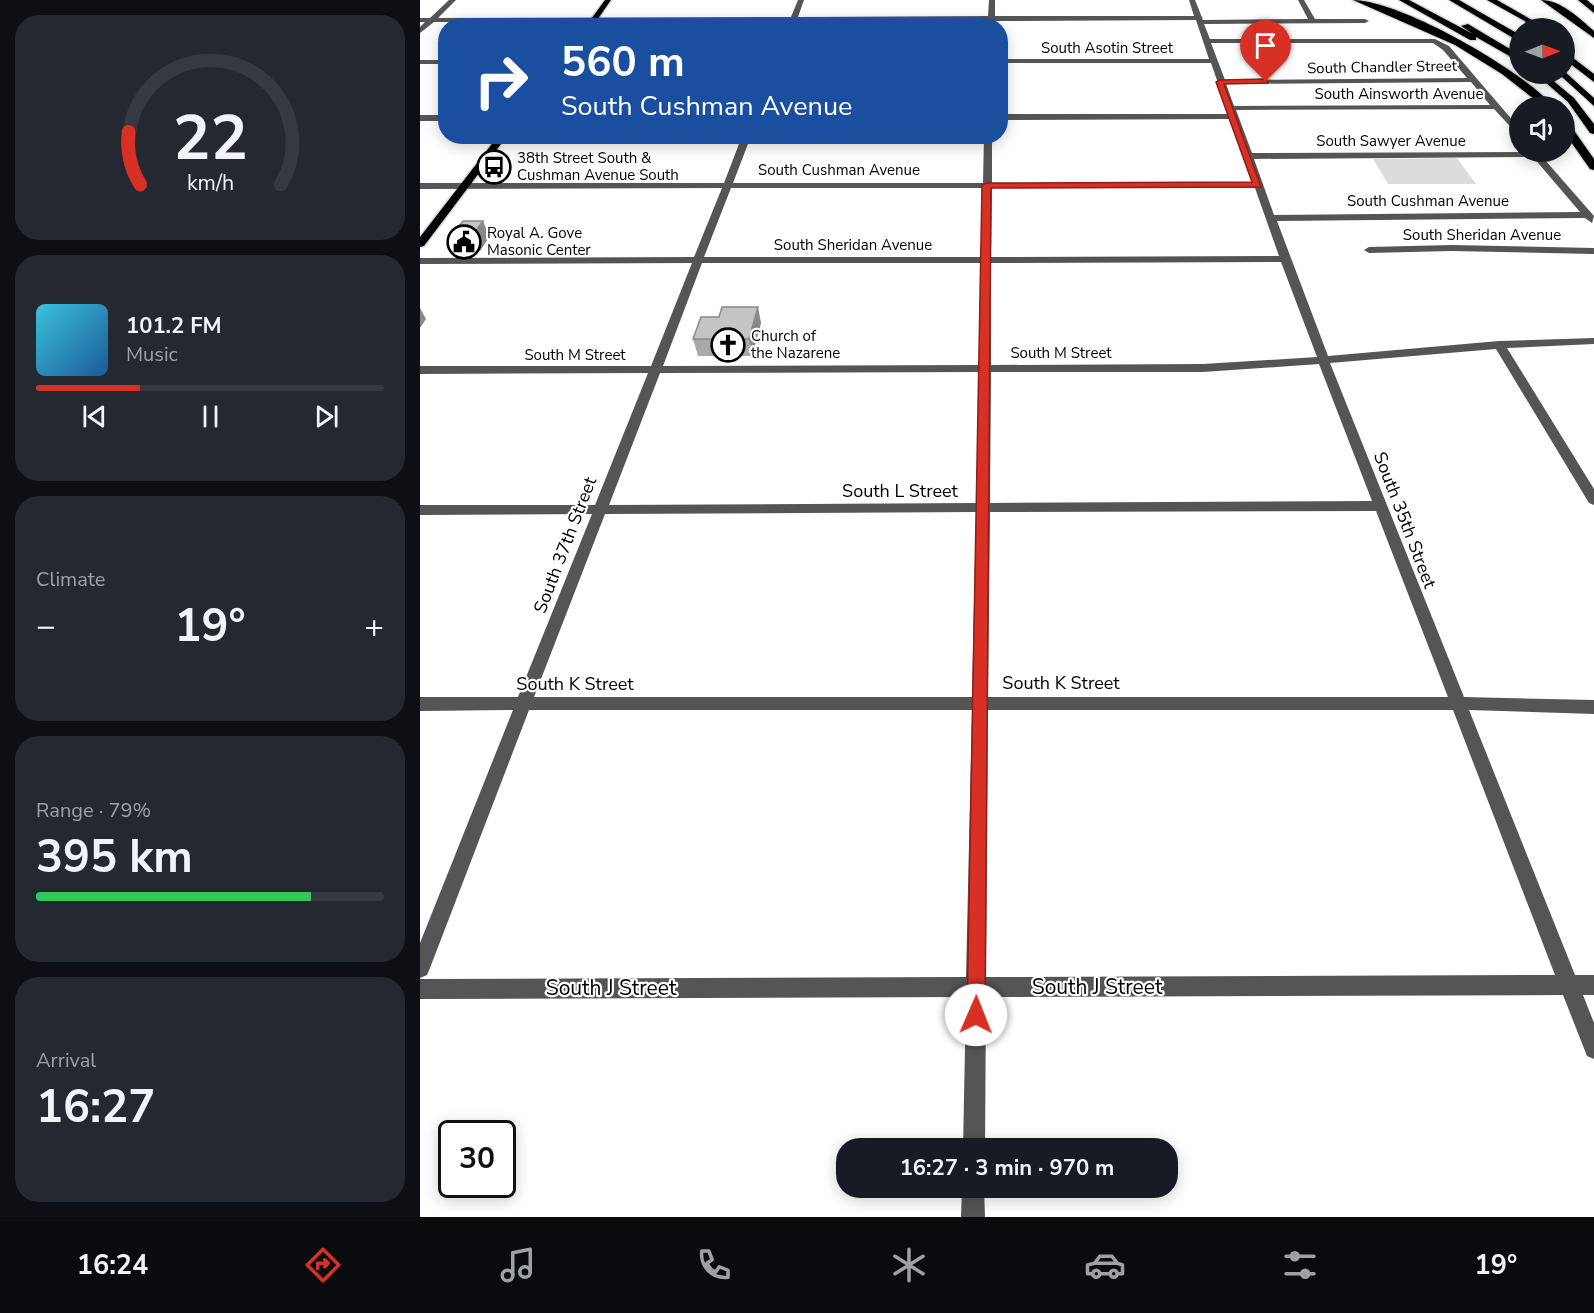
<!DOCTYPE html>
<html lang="en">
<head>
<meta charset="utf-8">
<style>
  :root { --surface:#171b24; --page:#242831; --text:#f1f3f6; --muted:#9ea1a6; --line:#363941; --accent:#d93025 }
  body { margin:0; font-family:"Nunito Sans",sans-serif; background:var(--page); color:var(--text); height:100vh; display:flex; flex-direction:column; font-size:22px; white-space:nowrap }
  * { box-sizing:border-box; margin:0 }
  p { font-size:20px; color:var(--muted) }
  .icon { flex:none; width:33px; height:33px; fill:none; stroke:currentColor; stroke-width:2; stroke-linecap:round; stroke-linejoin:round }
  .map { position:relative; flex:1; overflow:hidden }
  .drawer { display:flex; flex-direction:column; gap:15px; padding:15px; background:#0d0f14; width:420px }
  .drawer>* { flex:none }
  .guide { position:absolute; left:18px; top:18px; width:570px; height:126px; border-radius:24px; box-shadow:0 3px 15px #0003; background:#1a4fa0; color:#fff; overflow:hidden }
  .needle { width:39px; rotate:89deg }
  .buttons { position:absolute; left:1089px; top:18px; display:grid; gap:12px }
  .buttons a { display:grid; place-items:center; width:66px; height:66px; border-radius:50%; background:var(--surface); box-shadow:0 3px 15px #0003; font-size:30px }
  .speed { position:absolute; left:18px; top:1120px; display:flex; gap:12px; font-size:30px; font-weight:700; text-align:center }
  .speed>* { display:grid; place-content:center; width:78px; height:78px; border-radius:50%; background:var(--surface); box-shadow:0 3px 15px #0003; line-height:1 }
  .speed .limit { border:3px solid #111; border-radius:9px; background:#fff; color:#111 }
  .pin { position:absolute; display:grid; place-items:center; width:51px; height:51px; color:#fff; margin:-62px -26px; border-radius:50% 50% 50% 0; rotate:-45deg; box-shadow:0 0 6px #0007 }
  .pin .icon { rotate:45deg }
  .me { position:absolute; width:66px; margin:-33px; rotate:1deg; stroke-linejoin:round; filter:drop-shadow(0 0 4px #0008) }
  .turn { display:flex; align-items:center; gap:21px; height:126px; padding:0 24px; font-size:27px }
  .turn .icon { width:78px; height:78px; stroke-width:2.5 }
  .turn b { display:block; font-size:42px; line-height:51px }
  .big { font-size:45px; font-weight:700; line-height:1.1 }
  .drawer .widget { flex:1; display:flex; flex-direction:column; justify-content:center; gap:9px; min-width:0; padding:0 21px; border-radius:24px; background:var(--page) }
  .drawer .dial { align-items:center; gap:0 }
  .dial svg { height:156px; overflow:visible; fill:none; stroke:var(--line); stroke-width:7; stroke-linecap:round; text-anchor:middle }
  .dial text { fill:var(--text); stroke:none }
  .song { display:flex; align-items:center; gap:18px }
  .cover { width:72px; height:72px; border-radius:9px; background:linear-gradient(135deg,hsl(190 70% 55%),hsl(210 70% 35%)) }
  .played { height:6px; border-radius:3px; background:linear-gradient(90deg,var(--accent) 30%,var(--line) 30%) }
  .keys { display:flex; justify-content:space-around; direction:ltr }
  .heat { display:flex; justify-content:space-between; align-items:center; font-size:33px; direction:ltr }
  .charge { height:9px; border-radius:4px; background:linear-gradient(90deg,#34c759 79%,var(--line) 0) }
  .trip { position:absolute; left:416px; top:1138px; width:342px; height:60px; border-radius:24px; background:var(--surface); box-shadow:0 3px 15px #0003; font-weight:700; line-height:60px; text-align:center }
  .tab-bar { display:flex; height:96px; justify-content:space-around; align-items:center; background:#090b0e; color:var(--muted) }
  .tab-bar .icon { width:42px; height:42px }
  .tab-bar .current { color:var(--accent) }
  .tab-bar b { font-size:27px; color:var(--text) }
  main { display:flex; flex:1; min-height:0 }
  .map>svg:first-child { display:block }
  .green { fill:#dcdcdc }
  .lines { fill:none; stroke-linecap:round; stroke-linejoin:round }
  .major-casing { stroke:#dbdbdb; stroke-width:3 }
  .highway-casing { stroke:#dbdbdb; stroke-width:3 }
  .minor { fill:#555; fill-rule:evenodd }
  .major { fill:#000; fill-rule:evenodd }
  .highway { fill:#000; fill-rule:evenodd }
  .wall { fill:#a9a9a9 }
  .shaded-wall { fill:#898989 }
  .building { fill:#c4c4c4; stroke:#898989; stroke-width:1.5 }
  .route { fill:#d93025; stroke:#8d1f18; stroke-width:1.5 }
  .labels { text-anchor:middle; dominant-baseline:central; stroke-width:4.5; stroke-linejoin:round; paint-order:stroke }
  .far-street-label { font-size:15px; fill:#000; stroke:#fff }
  .far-poi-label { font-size:15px; fill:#000; stroke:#fff; text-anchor:start }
  .street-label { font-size:18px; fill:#000; stroke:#fff }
  .near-street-label { font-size:21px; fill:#000; stroke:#fff }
</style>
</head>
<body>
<main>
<section class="drawer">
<div class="widget dial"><svg viewBox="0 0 100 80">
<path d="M14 69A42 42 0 1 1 86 69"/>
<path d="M14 69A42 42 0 0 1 8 42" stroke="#d93025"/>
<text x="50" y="56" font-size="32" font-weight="700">22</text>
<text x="50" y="72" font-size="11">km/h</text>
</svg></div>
<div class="widget">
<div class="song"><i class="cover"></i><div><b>101.2 FM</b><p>Music</p></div></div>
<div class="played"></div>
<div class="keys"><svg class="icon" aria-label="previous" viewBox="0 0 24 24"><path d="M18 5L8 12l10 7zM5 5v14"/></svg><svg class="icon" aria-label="pause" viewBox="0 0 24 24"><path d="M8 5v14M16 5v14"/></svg><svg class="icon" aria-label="next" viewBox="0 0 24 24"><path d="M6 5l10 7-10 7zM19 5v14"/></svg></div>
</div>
<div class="widget"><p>Climate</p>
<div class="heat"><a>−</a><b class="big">19°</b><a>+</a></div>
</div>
<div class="widget"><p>Range · 79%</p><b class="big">395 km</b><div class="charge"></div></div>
<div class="widget"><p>Arrival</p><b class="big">16:27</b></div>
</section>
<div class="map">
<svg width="1174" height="1217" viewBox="0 0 1174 1217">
  <rect width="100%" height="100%" fill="#fff"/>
  <path class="green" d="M 1037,158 L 1056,184 L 968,184 L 953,159 Z"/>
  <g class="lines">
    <g class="major-casing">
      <path id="major" d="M 185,0 L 191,0 L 173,26 L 166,26 Z
        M 78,136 L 87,136 L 4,246 L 0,247 L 0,237 Z"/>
    </g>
    <g class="highway-casing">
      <path id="highway" d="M 933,0 C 980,0 1102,70 1133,106 L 1123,106 L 1082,74 L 1035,45 Z
        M 979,0 L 989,0 L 1053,34 L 1041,26 L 1048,24 L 1100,55 L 1100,62 L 1056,37 L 1056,40 L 1050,40 Z
        M 1029,0 L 1039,0 L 1100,35 L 1100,42 Z
        M 1067,0 L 1077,0 L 1126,28 L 1117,28 Z
        M 1121,0 C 1141,0 1159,18 1174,31 L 1174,38 Z
        M 1158,0 L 1167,0 L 1174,6 L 1174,13 Z
        M 1144,51 L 1174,74 L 1174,82 L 1144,59 Z
        M 1144,71 L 1174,98 L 1174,106 L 1141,76 L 1140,74 L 1144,74 Z
        M 1116,74 L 1125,74 L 1154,98 L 1174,124 L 1174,134 L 1170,133 L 1148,102 Z
        M 1144,121 L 1148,122 L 1174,159 L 1174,170 L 1170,169 L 1144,132 Z"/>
    </g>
    <path class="minor" d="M 29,0 L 36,0 L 18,18 L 371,17 L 378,0 L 384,0 L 378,17 L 568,16 L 569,0 L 575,0 L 575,16 L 774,16 L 769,0 L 775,0 L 783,20 L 888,19 L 878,0 L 884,0 L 895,19 L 945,19 L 949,21 L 945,23 L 784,24 L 790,39 L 1015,39 L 1029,46 L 1100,129 L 1100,137 L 1074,109 L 816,110 L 832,153 L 1118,152 L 1174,216 L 1172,223 L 1165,218 L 857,221 L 908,356 L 1079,341 L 1174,338 L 1174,344 L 1087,348 L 1174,489 L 1174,505 L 1169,503 L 1076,349 L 910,363 L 1044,697 L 1174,700 L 1174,714 L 1049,710 L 1155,975 L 1174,975 L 1174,995 L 1163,995 L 1174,1023 L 1174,1059 L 1167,1056 L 1143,995 L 566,997 L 565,1149 L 543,1149 L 546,997 L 0,999 L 0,979 L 546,977 L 552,710 L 109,710 L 10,968 L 7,975 L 0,978 L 0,943 L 93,710 L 0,711 L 0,697 L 98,697 L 172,514 L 0,515 L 0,505 L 175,505 L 228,373 L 0,374 L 0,366 L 231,366 L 272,263 L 0,264 L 0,258 L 274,257 L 302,188 L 0,189 L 0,183 L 304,183 L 322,136 L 331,136 L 313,183 L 563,183 L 564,136 L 572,136 L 572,183 L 833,182 L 811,119 L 580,120 L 580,114 L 809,114 L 805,108 L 806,106 L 791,63 L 580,63 L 580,59 L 789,59 L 776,20 L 575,21 L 575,26 L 567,26 L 568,21 L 376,21 L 375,26 L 368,26 L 369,21 L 14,22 L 0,33 L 0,27 L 5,22 L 0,22 L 0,18 L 10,18 ZM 791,43 L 1013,43 L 1023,50 L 1047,78 L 805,80 ZM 1051,82 L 1070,105 L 814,106 L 806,84 ZM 1113,157 L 1160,212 L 854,215 L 834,159 ZM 311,188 L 563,188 L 561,257 L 284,257 ZM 572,188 L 835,188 L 859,256 L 571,257 ZM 861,262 L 897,357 L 783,364 L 571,365 L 571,263 ZM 282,263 L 561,263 L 559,365 L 243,366 ZM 899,364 L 952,501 L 570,503 L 571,372 L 783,372 ZM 559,372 L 556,503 L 189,505 L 240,373 ZM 956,511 L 1028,697 L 568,697 L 570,512 ZM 556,512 L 552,697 L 114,697 L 185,514 ZM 568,710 L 1033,710 L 1135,975 L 566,977 Z
      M 0,60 L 26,60 L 26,64 L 0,64 Z
      M 0,115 L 26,115 L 26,121 L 0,121 Z
      M 1032,245 L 1174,248 L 1174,254 L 1032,251 L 949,253 L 944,250 L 949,247 Z
      M 542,1188 L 564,1188 L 565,1217 L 541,1217 Z"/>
    <use href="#major" class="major"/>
    <use href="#highway" class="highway"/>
  </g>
  <path class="wall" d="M 63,221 L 69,237 L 60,251 L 39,251 L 32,235 Z
    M 341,323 L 332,356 L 278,356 L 273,339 Z"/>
  <path class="shaded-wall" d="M 63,221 L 69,237 L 60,251 L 53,235 Z
    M 338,307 L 341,323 L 332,356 L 329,339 Z
    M 0,308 L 6,319 L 0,328 Z"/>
  <path class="building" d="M 43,221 L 63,221 L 53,235 L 32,235 Z
    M 302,307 L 338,307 L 329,339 L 273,339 L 281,317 L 299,317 Z"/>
  <path class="route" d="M 846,79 L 848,83 L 804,84 L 841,187 L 571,188 L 565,1015 L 563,1022 L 556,1025 L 549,1022 L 547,1015 L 562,185 L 567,183 L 832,182 L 796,82 L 800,80 Z"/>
  <defs>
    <g id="bus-ring" transform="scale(1.725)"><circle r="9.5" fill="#fff" stroke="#000" stroke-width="1.5"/><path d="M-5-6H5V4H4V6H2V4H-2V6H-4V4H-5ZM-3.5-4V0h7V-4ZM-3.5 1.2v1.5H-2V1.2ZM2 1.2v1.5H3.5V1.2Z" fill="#000"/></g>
    <g id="civic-ring" transform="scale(1.725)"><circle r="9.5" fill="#fff" stroke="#000" stroke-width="1.5"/><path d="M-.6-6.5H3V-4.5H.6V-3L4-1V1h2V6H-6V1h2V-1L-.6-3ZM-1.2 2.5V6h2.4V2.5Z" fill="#000"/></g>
    <g id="church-ring" transform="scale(1.725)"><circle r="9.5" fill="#fff" stroke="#000" stroke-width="1.5"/><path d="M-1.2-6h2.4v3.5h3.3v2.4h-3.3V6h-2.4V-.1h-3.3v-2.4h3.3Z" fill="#000"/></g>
  </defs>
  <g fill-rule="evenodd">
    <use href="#bus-ring" x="74" y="167"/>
    <use href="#civic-ring" x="44" y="242"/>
    <use href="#church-ring" x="308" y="345"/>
  </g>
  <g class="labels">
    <g class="far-street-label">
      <text x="687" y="48">South Asotin Street</text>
      <text transform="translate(962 67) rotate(-1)">South Chandler Street</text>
      <text x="979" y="94">South Ainsworth Avenue</text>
      <text x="971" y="141">South Sawyer Avenue</text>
      <text x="419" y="170">South Cushman Avenue</text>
      <text x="1008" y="201">South Cushman Avenue</text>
      <text x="1062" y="235">South Sheridan Avenue</text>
      <text x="433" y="245">South Sheridan Avenue</text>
      <text x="641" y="353">South M Street</text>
      <text x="155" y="355">South M Street</text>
    </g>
    <g class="far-poi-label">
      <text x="97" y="158">38th Street South &amp;<tspan x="97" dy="17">Cushman Avenue South</tspan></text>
      <text x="67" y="233">Royal A. Gove<tspan x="67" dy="17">Masonic Center</tspan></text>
      <text x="331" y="336">Church of<tspan x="331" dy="17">the Nazarene</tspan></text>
    </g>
    <g class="street-label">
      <text x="480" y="491">South L Street</text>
      <text transform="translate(985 520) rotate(69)">South 35th Street</text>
      <text transform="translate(145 545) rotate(-69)">South 37th Street</text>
      <text x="641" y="683">South K Street</text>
      <text x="155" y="684">South K Street</text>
    </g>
    <g class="near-street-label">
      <text x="677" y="987">South J Street</text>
      <text x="191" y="988">South J Street</text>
    </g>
  </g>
</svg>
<div class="buttons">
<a><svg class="needle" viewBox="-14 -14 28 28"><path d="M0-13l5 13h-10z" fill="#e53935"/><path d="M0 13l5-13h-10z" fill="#9ea1a6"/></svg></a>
<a><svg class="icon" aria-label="sound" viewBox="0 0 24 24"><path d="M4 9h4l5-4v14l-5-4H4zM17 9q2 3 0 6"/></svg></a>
</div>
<div class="speed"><div class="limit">30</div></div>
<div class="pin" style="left:846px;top:82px;background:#d93025"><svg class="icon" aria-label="arrive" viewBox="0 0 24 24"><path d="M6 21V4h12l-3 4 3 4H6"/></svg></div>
<svg class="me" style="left:556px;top:1015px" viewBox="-20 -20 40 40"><circle r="19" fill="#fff"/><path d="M0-13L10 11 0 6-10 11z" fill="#d93025"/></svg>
<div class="trip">16:27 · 3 min · 970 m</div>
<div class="guide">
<div class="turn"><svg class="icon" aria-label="right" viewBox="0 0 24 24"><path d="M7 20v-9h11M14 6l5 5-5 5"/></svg><div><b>560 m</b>South Cushman Avenue</div></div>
</div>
</div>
</main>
<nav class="tab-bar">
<b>16:24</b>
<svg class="icon current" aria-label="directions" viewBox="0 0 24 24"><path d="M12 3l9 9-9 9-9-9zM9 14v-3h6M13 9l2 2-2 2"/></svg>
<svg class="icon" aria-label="music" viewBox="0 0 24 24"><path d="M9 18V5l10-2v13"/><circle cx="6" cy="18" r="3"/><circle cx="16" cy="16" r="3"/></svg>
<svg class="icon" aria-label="phone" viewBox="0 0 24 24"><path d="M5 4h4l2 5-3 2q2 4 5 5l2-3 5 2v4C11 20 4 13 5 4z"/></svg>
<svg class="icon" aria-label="climate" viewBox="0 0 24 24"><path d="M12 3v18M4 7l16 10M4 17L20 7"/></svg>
<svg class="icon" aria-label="car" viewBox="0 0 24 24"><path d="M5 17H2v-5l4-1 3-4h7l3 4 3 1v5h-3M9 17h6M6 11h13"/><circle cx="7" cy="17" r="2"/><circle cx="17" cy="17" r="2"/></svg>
<svg class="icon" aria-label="filters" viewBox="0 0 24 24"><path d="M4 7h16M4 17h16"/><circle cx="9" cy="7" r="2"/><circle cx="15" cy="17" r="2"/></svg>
<b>19°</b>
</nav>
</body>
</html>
